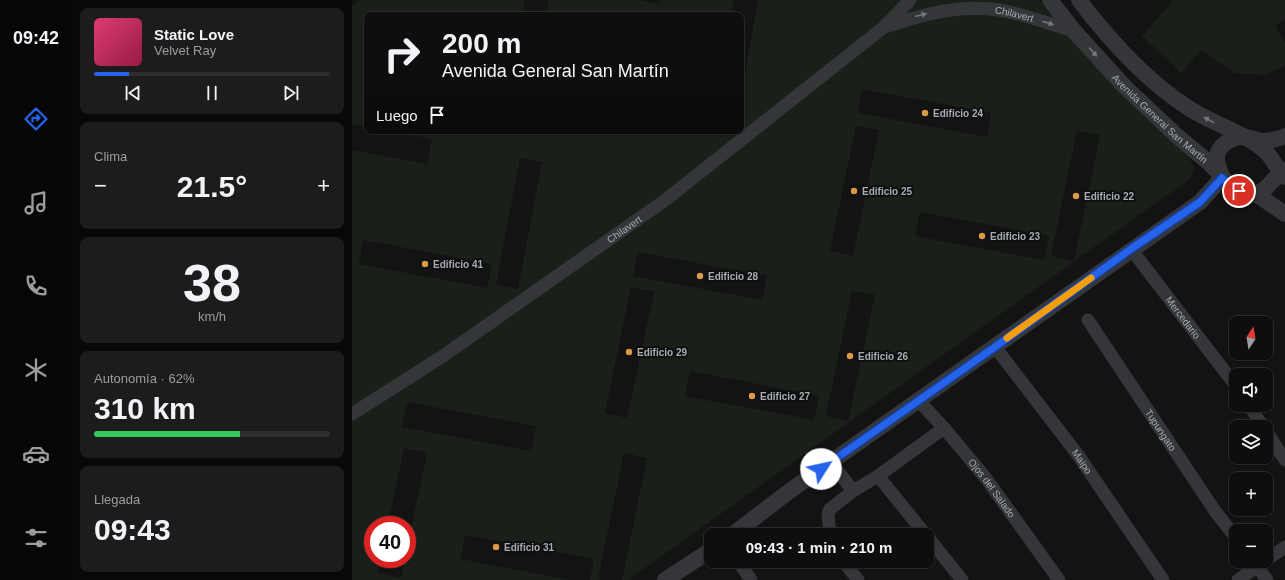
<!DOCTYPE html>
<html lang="es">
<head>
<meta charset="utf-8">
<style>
  :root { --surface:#0e0e0f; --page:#1c1c1d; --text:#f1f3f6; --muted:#9b9c9e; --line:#2e2e2f; --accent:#2563eb }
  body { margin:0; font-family:Helvetica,sans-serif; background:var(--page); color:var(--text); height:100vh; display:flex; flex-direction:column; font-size:15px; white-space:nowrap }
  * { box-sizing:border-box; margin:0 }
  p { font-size:13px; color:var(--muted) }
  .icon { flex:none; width:22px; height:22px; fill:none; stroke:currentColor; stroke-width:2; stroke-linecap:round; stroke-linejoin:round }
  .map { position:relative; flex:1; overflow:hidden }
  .side { display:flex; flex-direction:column; gap:8px; padding:8px; background:#080808; width:280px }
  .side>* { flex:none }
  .banner { position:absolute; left:12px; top:12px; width:380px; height:122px; border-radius:8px; box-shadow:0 1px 3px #0004,0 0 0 1px var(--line); background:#0e0e0f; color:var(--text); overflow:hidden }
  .needle { width:26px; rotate:12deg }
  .tools { position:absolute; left:877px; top:316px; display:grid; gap:8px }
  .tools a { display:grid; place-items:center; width:44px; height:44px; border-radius:8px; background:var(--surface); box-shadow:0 1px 3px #0004,0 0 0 1px var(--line); font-size:20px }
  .speed { position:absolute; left:12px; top:516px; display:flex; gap:8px; font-size:20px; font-weight:700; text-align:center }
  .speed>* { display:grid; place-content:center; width:52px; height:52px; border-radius:50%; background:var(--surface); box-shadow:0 1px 3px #0004,0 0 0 1px var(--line); line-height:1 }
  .speed .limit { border:6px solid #d22; background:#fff; color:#111 }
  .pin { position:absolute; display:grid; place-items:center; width:34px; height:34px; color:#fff; margin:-17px; border:2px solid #fff; border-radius:50%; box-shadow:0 1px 4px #0007 }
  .me { position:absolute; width:44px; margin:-22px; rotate:55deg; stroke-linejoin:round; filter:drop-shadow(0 0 3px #0008) }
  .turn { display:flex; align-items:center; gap:14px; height:84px; padding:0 12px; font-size:18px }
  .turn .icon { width:52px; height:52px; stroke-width:2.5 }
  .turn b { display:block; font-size:28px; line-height:34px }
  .then { display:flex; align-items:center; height:38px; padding:0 12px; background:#0003; gap:8px; font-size:15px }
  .big { font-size:30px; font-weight:700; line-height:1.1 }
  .side .widget { flex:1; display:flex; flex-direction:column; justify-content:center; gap:6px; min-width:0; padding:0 14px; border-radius:8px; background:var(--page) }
  .side .dial { align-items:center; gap:0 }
  .dial b { font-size:52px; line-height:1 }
  .song { display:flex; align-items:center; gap:12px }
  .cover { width:48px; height:48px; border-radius:6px; background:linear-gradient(135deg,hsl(340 70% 55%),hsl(340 70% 35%)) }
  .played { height:4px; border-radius:2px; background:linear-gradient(90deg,var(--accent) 15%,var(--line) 15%) }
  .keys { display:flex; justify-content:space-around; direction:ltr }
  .heat { display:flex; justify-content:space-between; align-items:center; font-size:22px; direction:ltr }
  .charge { height:6px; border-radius:3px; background:linear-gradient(90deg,#34c759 62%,var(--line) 0) }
  .trip { position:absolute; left:352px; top:528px; width:230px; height:40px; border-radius:8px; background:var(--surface); box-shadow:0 1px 3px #0004,0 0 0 1px var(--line); font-weight:700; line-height:40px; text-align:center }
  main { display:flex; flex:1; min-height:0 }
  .tabs { display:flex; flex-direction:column; width:72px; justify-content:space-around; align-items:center; background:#060606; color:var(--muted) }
  .tabs .icon { width:28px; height:28px }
  .tabs .active { color:var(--accent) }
  .tabs b { font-size:18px; color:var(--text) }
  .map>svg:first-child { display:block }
  .green { fill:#1a1f1a; fill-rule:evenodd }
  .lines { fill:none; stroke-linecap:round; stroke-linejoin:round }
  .minor { stroke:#353639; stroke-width:13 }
  .tertiary { stroke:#353639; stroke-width:16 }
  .oneway { fill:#74767c }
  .route-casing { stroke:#184099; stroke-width:10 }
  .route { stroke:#2563eb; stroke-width:7 }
  .slow { stroke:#f59e0b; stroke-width:7 }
  .poi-dot { fill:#da9b46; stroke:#0e0e0f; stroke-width:1.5 }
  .labels { text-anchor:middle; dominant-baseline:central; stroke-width:4; stroke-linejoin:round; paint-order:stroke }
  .street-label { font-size:10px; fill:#a7abb3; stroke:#0e0e0f }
  .poi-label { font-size:10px; font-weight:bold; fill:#a7abb3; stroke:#0e0e0f; text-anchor:start }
</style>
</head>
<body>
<main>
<nav class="tabs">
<b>09:42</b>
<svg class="icon active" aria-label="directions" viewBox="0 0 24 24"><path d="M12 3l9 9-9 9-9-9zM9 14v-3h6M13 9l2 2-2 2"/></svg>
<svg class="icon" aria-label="music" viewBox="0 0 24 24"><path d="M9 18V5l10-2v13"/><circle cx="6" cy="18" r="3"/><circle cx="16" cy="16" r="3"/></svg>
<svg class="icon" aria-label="phone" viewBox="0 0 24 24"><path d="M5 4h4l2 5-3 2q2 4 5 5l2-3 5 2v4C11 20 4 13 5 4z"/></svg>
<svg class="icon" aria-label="climate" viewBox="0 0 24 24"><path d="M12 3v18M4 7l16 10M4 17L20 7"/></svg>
<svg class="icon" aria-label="car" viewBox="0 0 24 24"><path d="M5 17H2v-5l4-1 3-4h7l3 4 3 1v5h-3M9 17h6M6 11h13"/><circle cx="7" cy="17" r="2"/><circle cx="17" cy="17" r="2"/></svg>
<svg class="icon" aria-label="filters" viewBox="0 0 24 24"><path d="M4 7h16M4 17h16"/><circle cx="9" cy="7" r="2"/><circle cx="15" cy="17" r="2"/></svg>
</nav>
<section class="side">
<div class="widget">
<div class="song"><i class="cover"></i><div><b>Static Love</b><p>Velvet Ray</p></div></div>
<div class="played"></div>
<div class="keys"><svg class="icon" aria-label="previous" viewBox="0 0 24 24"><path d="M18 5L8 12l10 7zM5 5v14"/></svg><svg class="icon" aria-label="pause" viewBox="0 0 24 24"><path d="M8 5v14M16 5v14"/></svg><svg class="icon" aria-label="next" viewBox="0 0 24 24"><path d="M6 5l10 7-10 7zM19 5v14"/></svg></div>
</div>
<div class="widget"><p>Clima</p>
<div class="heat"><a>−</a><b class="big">21.5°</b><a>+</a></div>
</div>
<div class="widget dial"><b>38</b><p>km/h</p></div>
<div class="widget"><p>Autonomía · 62%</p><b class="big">310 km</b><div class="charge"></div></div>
<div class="widget"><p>Llegada</p><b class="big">09:43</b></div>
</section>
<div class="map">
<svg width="933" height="580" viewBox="0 0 933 580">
  <rect width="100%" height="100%" fill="#131314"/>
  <path class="green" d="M 8,0 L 173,0 L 170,15 L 15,15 L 15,127 L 0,124 L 0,6 Z
    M 197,0 L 288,0 L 307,4 L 308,0 L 382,0 L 379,15 L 194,15 Z
    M 406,0 L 687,0 L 736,59 L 837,157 L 842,168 L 839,178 L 276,580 L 270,580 L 295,458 L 272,453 L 246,579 L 249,580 L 238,580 L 242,559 L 113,535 L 109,559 L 218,580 L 0,580 L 0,150 L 75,164 L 80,139 L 36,131 L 389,131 L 389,96 ZM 510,89 L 639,113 L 635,137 L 506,113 ZM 504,126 L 527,130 L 501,256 L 478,251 ZM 725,131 L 748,135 L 722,261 L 699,256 ZM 168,158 L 190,162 L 166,289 L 144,285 ZM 568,212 L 697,236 L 692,260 L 563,236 ZM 11,240 L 140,264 L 135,288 L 7,264 ZM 286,252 L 415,276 L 410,300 L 281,276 ZM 279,287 L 302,292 L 275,418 L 253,413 ZM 500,291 L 523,295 L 496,421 L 474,416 ZM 338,371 L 467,396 L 462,420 L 333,396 ZM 55,402 L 184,426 L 179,451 L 50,427 ZM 52,448 L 75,453 L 55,548 L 55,559 L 53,559 L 49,578 L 26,573 L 29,559 L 21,559 L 21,525 L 36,525 Z
    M 821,0 L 933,0 L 933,19 L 923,26 L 933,42 L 933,65 L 913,75 L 883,73 L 849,50 L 829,73 L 790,36 Z"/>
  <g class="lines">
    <g class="minor">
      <path id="s1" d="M 536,26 C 572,14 609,4 647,10 C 673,14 697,24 722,31"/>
      <path id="s2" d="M 779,249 L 884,386"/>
      <path id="s3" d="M 736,320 L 863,511 L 884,538"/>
      <path id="s4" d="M 643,347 L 726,455 L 811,580"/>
      <path id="s5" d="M 566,400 L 592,428 L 633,477 L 707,580"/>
      <path d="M 897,405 L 911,427"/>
      <path id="s6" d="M 0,414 L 91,356 L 312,201 L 532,27 L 558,0"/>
      <path d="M 914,431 L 933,460"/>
      <path d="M 526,476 L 574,535"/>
      <path d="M 501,491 L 526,476 L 592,428"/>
      <path d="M 478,535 L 476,514 L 478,509 L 501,491 L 479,462"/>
      <path d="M 575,536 L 610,580"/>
      <path d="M 914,560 L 933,547"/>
      <path d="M 386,561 L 399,580"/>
      <path d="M 491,561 L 506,580"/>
      <path d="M 901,561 L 915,580"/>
      <path d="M 886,580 L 913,561"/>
    </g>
    <g class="tertiary">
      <path id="s7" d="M 698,0 L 722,31 L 772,86 L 825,136 L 856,162 L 880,187 L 894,195 L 904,194 L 933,214"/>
      <path d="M 727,0 C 758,41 794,81 838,109 C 862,124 891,132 913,151 C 921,158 925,170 933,177"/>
      <path d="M 870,176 C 868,172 866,166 865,162 C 863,146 879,136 894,137 C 899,138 904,140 909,141 C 917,141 926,139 933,136"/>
      <path d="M 904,194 L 913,189 L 928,173 L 933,170"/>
      <path d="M 380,535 L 439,490 L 848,202 L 870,178"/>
      <path d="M 313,580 L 359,550"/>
    </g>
  </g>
  <defs><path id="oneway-solid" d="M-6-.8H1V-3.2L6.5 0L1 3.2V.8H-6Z"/></defs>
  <g class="oneway">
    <use href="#oneway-solid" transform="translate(569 15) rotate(-14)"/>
    <use href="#oneway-solid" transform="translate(696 23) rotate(16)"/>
    <use href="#oneway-solid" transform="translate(741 52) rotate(48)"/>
    <use href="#oneway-solid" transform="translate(857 120) rotate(-151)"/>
  </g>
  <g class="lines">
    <g class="route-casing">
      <path id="route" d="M 469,469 L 643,347 L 779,249 L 848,202 L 870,178 L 880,187 L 887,191"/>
    </g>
    <use href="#route" class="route"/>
    <path class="slow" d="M 655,338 L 739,278"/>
  </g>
  <g class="poi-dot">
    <circle cx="573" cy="113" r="4"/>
    <circle cx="502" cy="191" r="4"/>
    <circle cx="724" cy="196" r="4"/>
    <circle cx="630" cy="236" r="4"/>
    <circle cx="73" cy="264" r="4"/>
    <circle cx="348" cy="276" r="4"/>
    <circle cx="277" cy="352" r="4"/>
    <circle cx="498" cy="356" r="4"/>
    <circle cx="400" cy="396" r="4"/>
    <circle cx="144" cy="547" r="4"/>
  </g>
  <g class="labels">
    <g class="street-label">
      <text stroke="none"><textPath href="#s1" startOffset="129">Chilavert</textPath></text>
      <text stroke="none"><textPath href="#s7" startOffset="162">Avenida General San Martín</textPath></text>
      <text stroke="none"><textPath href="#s6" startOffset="329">Chilavert</textPath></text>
      <text stroke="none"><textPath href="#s2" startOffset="86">Mercedario</textPath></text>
      <text stroke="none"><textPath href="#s3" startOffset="132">Tupungato</textPath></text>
      <text stroke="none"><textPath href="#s4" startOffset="144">Maipo</textPath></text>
      <text stroke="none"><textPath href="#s5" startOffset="115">Ojos del Salado</textPath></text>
    </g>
    <g class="poi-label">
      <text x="581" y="113">Edificio 24</text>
      <text x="510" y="191">Edificio 25</text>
      <text x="732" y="196">Edificio 22</text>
      <text x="638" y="236">Edificio 23</text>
      <text x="81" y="264">Edificio 41</text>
      <text x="356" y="276">Edificio 28</text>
      <text x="285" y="352">Edificio 29</text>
      <text x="506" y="356">Edificio 26</text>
      <text x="408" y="396">Edificio 27</text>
      <text x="152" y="547">Edificio 31</text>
    </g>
  </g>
</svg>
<div class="tools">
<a><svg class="needle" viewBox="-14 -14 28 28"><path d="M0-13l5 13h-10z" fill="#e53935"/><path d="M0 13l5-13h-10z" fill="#9b9c9e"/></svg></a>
<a><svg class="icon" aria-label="sound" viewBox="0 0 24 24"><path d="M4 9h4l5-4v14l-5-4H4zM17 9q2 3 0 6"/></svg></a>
<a><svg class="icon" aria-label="layers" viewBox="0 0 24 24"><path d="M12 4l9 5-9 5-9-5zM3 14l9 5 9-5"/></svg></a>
<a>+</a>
<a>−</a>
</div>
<div class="speed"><div class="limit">40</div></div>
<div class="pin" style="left:887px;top:191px;background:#d93025"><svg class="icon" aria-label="arrive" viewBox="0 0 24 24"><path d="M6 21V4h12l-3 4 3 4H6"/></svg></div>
<svg class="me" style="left:469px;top:469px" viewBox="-20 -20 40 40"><circle r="19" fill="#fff"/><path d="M0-13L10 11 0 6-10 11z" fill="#2563eb"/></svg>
<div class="trip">09:43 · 1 min · 210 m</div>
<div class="banner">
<div class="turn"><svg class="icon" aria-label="right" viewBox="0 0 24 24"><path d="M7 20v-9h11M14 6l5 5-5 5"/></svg><div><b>200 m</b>Avenida General San Martín</div></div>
<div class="then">Luego<svg class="icon" aria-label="arrive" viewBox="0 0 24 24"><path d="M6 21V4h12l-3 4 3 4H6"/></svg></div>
</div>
</div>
</main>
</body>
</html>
